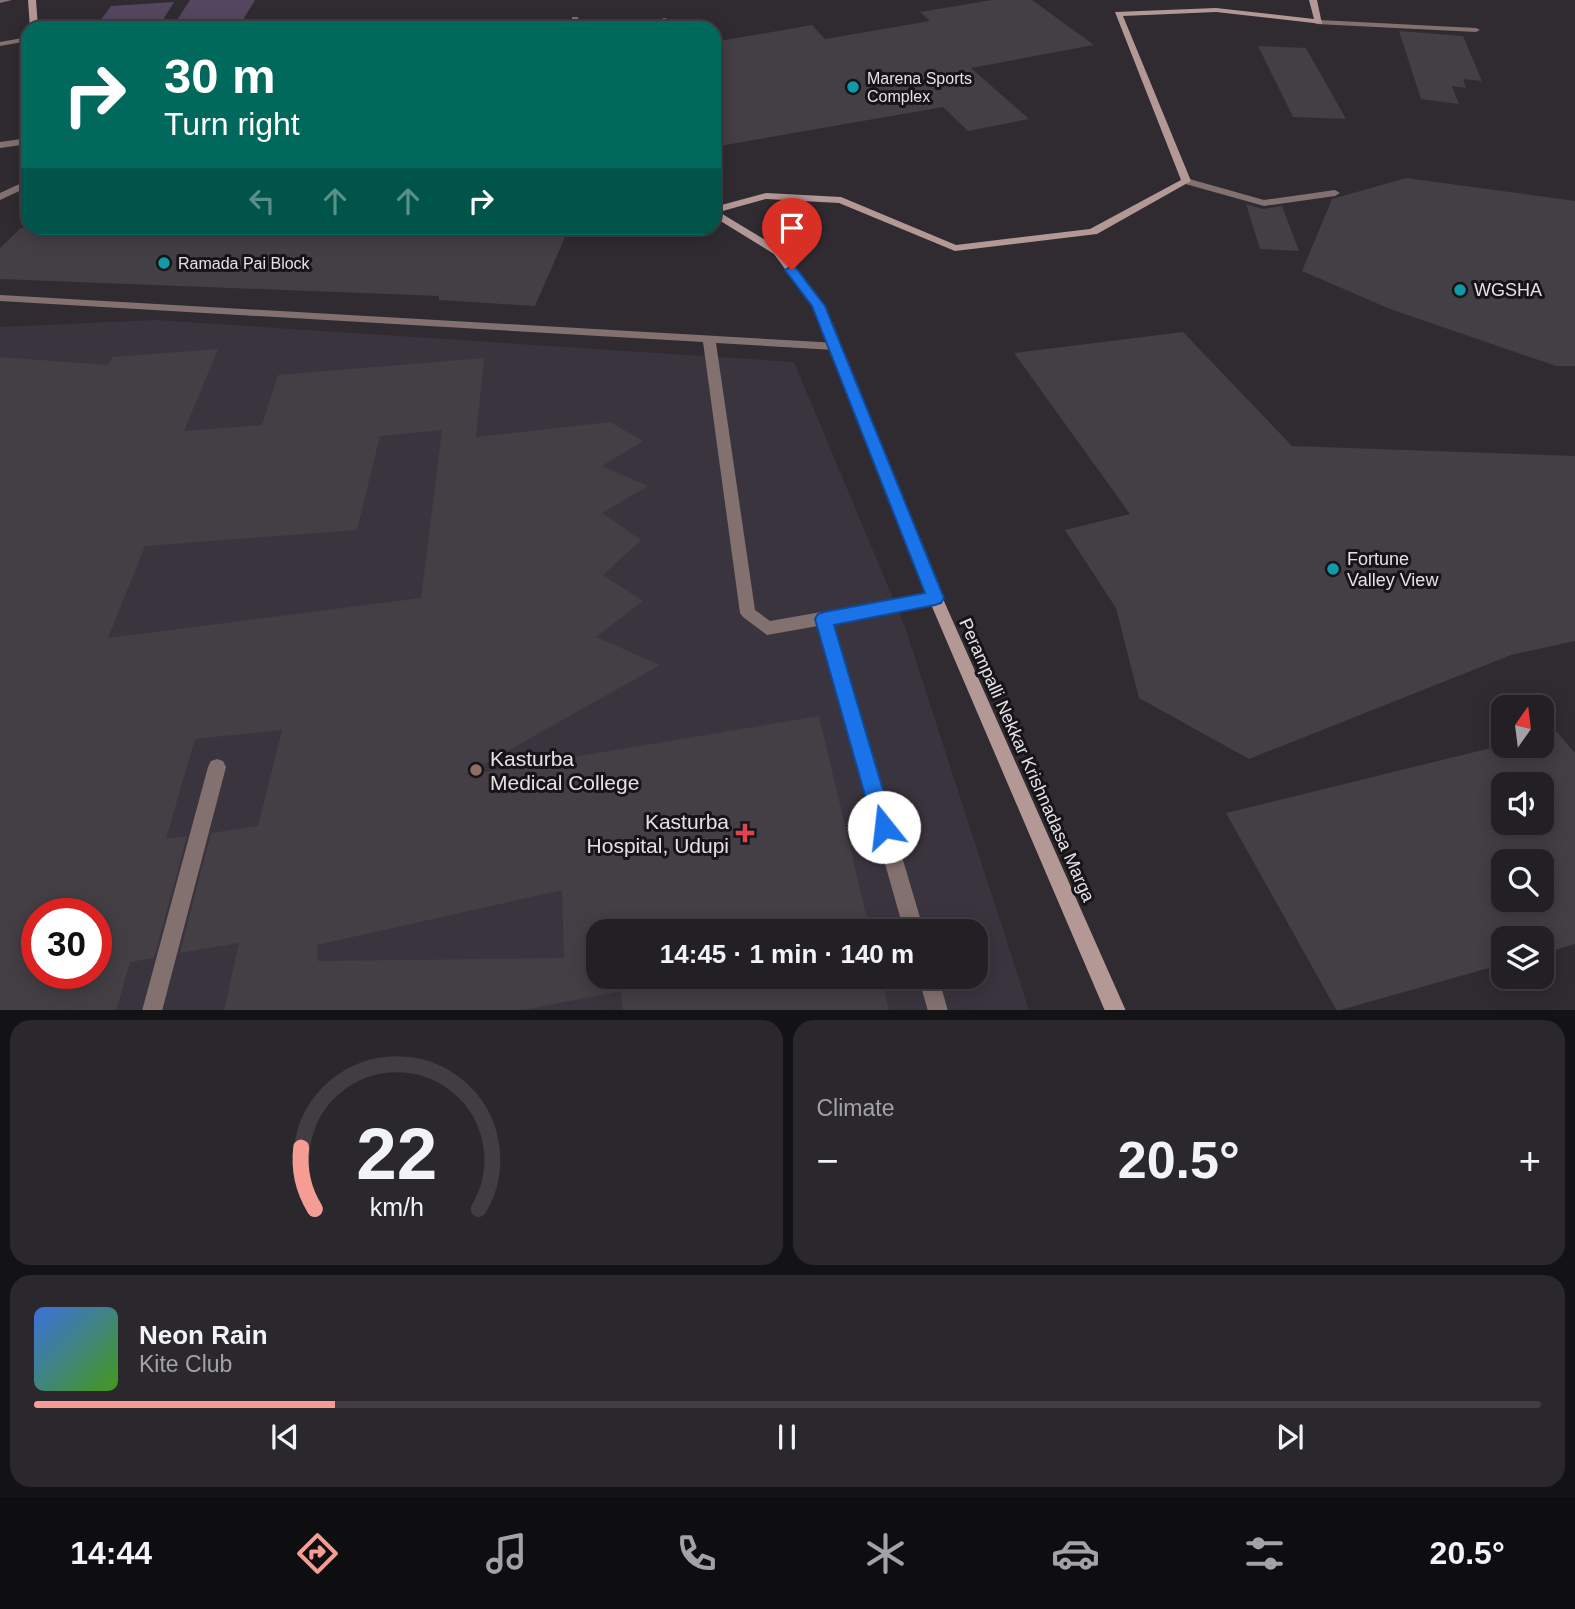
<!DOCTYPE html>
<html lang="en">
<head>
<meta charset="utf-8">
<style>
  :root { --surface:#232025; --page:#2b282d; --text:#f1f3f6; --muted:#a3a3a7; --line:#403e42; --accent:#f59c95 }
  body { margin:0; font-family:Arial,sans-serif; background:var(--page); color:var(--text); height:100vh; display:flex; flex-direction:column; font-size:26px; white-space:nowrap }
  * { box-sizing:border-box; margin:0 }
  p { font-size:23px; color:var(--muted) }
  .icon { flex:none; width:38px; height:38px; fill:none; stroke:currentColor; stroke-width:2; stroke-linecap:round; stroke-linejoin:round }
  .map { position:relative; height:1010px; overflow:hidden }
  .sheet { display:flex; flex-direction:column; gap:10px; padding:10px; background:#131214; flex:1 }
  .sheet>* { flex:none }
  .hud { position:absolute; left:21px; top:21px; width:700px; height:214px; border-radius:21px; box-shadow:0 4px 18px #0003,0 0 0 2px var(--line); background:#00695c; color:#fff; overflow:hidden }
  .needle { width:46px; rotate:14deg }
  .fabs { position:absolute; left:1491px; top:695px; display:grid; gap:14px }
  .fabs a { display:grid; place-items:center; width:63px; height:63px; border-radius:14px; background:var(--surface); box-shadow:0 4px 18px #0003,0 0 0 2px var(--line); font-size:35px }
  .speed { position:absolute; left:21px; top:898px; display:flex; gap:14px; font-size:35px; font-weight:700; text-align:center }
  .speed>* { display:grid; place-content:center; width:91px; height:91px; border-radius:50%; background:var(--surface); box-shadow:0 4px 18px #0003,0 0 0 2px var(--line); line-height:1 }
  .speed .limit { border:10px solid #d22; background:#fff; color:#111 }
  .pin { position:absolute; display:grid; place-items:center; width:60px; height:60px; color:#fff; margin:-72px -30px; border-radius:50% 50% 50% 0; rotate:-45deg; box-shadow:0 0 7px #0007 }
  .pin .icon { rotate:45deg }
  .me { position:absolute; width:77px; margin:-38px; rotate:344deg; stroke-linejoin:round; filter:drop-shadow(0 0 5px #0008) }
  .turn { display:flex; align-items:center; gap:24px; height:147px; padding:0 28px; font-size:32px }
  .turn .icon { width:91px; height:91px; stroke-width:2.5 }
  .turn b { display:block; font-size:49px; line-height:60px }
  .lanes { display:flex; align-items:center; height:66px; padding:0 28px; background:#0003; justify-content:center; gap:35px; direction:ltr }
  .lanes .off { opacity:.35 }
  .big { font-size:52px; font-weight:600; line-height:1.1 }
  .sheet .widget { flex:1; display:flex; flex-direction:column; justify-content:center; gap:10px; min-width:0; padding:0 24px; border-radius:21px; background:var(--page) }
  .sheet .dial { align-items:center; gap:0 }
  .dial svg { height:182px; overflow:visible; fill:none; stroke:var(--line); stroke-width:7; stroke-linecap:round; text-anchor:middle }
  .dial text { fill:var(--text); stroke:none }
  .song { display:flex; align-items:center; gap:21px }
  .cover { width:84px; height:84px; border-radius:10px; background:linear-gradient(135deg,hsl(220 70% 55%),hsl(100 70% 35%)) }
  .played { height:7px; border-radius:4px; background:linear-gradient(90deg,var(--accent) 20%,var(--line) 20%) }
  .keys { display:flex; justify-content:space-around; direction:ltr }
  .heat { display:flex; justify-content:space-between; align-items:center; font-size:38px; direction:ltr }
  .sheet .tiles { flex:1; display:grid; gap:10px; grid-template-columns:1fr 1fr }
  .widget:last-child { grid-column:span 2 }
  .trip { position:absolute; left:586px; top:919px; width:402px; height:70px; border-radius:21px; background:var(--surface); box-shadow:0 4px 18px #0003,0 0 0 2px var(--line); font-weight:600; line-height:70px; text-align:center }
  .tabs { display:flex; height:112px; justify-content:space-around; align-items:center; background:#0e0d0f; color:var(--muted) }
  .tabs .icon { width:49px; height:49px }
  .tabs .current { color:var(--accent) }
  .tabs b { font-size:32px; color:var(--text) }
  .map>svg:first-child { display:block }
  .built { fill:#3a343e; fill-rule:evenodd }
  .green { fill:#55465f }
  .building { fill:#433f45; fill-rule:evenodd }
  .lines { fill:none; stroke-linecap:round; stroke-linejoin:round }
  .lane { fill:#837170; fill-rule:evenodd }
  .street { fill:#837170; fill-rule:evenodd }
  .secondary { fill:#b49896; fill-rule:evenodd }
  .route { fill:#1a73e8; stroke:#114b97; stroke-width:2 }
  .culture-dot { fill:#0f9aa8; stroke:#161417; stroke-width:2.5 }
  .education-dot { fill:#8d6e63; stroke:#161417; stroke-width:2.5 }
  .health-dot { fill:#e0444e; stroke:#161417; stroke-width:2.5 }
  .labels { text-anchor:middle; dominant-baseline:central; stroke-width:6; stroke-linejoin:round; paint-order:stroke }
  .far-poi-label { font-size:16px; fill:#e3e1e5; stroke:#161417; text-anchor:start }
  .poi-label { font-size:18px; fill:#e3e1e5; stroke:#161417; text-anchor:start }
  .street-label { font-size:18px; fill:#e3e1e5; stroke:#161417 }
  .near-poi-label { font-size:21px; fill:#e3e1e5; stroke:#161417; text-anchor:start }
</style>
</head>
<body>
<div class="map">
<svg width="1575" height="1011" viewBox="0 0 1575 1011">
  <rect width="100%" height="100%" fill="#2f2b31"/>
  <path class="built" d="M 156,320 L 794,362 L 905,627 L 1029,1010 L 0,1010 L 0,327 ZM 37,914 L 96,914 L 96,973 L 37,973 ZM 598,931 L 976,931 L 976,976 L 598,976 Z"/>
  <path class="green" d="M 190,0 L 255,0 L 238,28 L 172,28 Z
    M 174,2 L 158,28 L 95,28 L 111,6 Z"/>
  <path class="building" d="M 992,0 L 1032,0 L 1094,45 L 971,68 L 1029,119 L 968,131 L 943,107 L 714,147 L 714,42 L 812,25 L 825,39 L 930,21 L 920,12 Z
    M 1399,31 L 1463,36 L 1482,81 L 1463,79 L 1466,88 L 1452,86 L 1459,104 L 1421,99 Z
    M 1258,46 L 1306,48 L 1346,119 L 1293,117 Z
    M 1406,178 L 1575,201 L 1575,366 L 1556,366 L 1390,309 L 1302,271 L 1332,199 Z
    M 1246,204 L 1263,209 L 1282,206 L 1299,251 L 1260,249 Z
    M 21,228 L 569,228 L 535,306 L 439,300 L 439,296 L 0,279 L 0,248 Z
    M 1183,332 L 1292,446 L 1575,456 L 1575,641 L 1511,655 L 1249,759 L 1139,698 L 1116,608 L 1065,530 L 1130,514 L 1014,353 Z
    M 218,349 L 184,431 L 262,425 L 278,375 L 484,358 L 476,437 L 610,422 L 643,441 L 602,466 L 648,486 L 602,513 L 641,540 L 603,575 L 643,601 L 596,637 L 660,665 L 465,775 L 819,716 L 870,931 L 598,931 L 598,976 L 881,976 L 889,1011 L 623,1011 L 621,991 L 518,1011 L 224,1011 L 239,943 L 180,953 L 211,833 L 258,826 L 282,730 L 195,739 L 166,839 L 187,836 L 154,958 L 130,962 L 116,1011 L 0,1011 L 0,357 L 108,365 L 113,357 ZM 442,430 L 421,598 L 108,638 L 145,546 L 357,530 L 380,436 ZM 562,890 L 564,958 L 318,961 L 317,945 ZM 37,914 L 96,914 L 96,973 L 37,973 Z
    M 1557,732 L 1575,753 L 1575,944 L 1542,954 L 1542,938 L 1503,938 L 1503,964 L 1337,1011 L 1226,813 L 1503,745 L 1542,746 L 1542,736 ZM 1503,784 L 1542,784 L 1542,822 L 1503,822 ZM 1503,861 L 1542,861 L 1542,900 L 1503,900 Z"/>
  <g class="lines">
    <path class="lane" d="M 664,18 L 671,20 L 653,28 L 642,28 Z"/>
    <path class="street" d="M 0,0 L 12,0 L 0,3 Z
      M 572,17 L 578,17 L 580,28 L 572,28 Z
      M 1319,20 L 1476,28 L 1480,30 L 1476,32 L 1316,24 L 1315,22 Z
      M 28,37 L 28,41 L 0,46 L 0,42 Z
      M 28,138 L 28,144 L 0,148 L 0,142 Z
      M 1186,178 L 1264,200 L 1335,190 L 1340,193 L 1335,196 L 1264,206 L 1182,183 L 1181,181 Z
      M 28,180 L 28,187 L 0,200 L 0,193 Z
      M 0,295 L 838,343 L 840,346 L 834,350 L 716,343 L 755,610 L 770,621 L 935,592 L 940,594 L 943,598 L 940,602 L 935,604 L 833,624 L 924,931 L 904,931 L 818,626 L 767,635 L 743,617 L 740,613 L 703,342 L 0,301 Z
      M 217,759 L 223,761 L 226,767 L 162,1011 L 142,1011 L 208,767 L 211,761 Z
      M 918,976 L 938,976 L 948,1011 L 928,1011 Z"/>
    <path class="secondary" d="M 28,0 L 36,0 L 38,28 L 30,28 Z
      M 1309,0 L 1317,0 L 1322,24 L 1216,12 L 1123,16 L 1191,181 L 1097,234 L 955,251 L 839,203 L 766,199 L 719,212 L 782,250 L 825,306 L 935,581 L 1126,1011 L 1105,1011 L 921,581 L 813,307 L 774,254 L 714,217 L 714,207 L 766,193 L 841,197 L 956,245 L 1090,229 L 1181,180 L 1115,12 L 1216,8 L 1314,19 Z"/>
  </g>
  <path class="route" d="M 792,266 L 796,268 L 825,306 L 944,598 L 941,603 L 935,605 L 834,625 L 894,827 L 891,834 L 884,837 L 877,834 L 874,827 L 815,619 L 818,614 L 824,612 L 925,593 L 812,306 L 785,270 Z"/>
  <g class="culture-dot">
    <circle cx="853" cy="87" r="7"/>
    <circle cx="164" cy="263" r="7"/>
    <circle cx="1460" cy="290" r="7"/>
    <circle cx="1333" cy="569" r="7"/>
  </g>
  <circle class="education-dot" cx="476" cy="770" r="7"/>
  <path class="health-dot" d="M741.5 822.5h7v7h7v7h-7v7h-7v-7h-7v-7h7z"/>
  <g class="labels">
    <g class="far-poi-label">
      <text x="867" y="78">Marena Sports<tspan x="867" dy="18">Complex</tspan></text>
      <text x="178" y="263">Ramada Pai Block</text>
    </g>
    <g class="poi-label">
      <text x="1474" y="290">WGSHA</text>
      <text x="1347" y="559">Fortune<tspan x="1347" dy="21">Valley View</tspan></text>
    </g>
    <g class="street-label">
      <text transform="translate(1027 760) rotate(66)">Perampalli Nekkar Krishnadasa Marga</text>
    </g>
    <g class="near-poi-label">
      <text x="490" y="758">Kasturba<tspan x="490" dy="24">Medical College</tspan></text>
      <text x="729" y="821" text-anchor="end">Kasturba<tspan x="729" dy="24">Hospital, Udupi</tspan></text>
    </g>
  </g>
</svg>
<div class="fabs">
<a><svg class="needle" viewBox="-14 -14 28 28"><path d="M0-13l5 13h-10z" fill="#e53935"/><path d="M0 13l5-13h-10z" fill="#a3a3a7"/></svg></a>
<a><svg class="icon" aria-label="sound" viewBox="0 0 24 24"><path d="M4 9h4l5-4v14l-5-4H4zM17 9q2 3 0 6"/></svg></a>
<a><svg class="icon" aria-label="search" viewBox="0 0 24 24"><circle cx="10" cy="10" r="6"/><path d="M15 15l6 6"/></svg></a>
<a><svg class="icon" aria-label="layers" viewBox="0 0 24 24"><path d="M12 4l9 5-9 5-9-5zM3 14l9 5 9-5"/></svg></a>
</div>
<div class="speed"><div class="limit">30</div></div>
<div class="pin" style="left:792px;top:270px;background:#d93025"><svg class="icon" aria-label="arrive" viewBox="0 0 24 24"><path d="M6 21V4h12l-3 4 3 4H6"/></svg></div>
<svg class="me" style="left:884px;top:827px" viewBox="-20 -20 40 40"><circle r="19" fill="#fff"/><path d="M0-13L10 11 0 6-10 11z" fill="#1a73e8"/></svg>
<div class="trip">14:45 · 1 min · 140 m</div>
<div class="hud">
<div class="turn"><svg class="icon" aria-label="right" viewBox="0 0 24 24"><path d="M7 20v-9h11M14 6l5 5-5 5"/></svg><div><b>30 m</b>Turn right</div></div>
<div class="lanes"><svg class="icon off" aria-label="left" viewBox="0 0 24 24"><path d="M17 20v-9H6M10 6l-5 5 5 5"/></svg><svg class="icon off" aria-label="ahead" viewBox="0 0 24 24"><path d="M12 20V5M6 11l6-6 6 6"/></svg><svg class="icon off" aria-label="ahead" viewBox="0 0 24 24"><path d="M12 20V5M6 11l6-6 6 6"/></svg><svg class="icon" aria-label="right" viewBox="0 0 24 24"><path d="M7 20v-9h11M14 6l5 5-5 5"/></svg></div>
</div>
</div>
<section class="sheet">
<div class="tiles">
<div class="widget dial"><svg viewBox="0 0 100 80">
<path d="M14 69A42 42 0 1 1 86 69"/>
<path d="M14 69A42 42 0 0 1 8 42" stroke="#f59c95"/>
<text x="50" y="56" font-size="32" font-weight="700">22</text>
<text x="50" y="72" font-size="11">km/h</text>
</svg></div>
<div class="widget"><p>Climate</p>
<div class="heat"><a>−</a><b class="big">20.5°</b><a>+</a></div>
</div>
<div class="widget">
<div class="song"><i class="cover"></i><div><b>Neon Rain</b><p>Kite Club</p></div></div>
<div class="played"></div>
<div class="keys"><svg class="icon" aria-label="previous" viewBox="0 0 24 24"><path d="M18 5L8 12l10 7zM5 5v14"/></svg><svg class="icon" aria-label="pause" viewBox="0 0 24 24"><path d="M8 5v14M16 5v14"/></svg><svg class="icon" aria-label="next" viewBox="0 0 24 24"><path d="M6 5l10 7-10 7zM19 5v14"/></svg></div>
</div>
</div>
</section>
<nav class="tabs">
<b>14:44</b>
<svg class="icon current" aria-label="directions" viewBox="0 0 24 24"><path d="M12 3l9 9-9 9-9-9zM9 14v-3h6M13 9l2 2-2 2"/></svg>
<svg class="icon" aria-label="music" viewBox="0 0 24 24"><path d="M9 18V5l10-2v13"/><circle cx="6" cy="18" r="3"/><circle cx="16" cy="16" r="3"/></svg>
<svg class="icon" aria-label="phone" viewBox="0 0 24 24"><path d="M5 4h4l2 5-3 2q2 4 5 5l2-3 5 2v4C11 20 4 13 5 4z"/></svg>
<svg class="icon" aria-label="climate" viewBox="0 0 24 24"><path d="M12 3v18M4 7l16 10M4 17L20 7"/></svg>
<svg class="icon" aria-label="car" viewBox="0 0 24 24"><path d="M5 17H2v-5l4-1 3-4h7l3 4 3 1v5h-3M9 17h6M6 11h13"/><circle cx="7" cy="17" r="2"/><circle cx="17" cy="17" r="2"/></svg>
<svg class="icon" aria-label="filters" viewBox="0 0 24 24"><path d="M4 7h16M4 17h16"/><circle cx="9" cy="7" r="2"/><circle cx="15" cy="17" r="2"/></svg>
<b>20.5°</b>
</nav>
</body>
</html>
